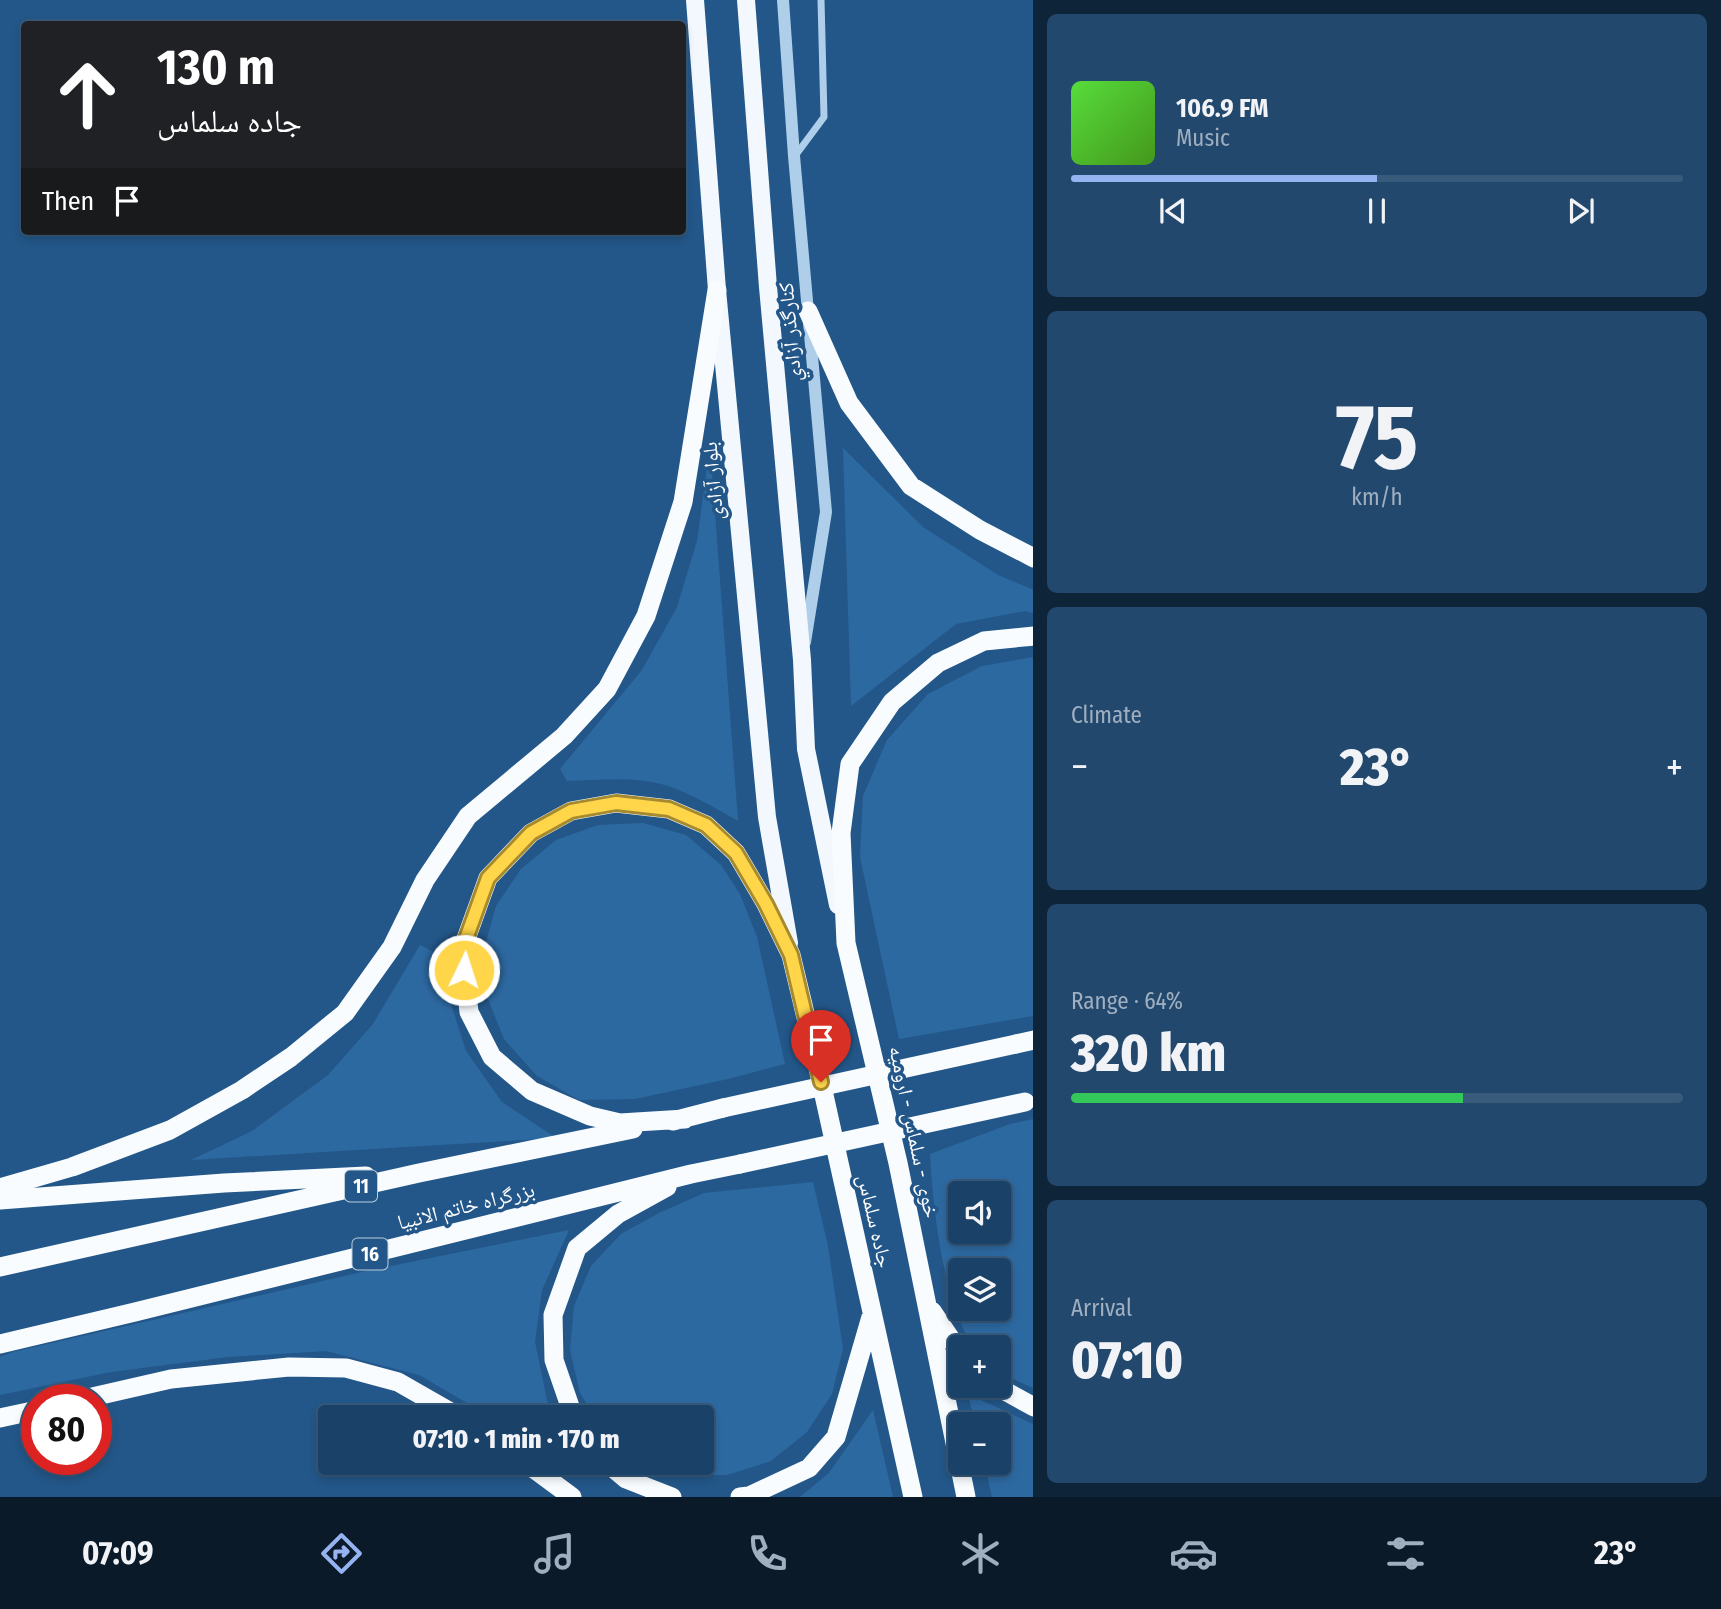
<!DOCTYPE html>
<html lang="en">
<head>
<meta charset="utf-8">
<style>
  :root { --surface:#1a4167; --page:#23486d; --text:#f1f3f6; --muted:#9fafc0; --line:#385a7b; --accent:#95b2f1 }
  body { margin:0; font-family:"Fira Sans Condensed","Noto Naskh Arabic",sans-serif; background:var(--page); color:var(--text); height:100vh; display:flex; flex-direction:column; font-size:26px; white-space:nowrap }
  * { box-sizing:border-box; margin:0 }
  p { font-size:23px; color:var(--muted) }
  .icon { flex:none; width:38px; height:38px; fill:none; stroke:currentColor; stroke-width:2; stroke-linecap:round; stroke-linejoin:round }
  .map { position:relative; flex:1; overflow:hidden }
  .details { display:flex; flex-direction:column; gap:14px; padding:14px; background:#0e2439; width:688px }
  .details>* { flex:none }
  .top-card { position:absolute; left:21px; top:21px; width:665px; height:214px; border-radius:7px; box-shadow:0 4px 10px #0003,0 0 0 2px var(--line); background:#202124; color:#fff; overflow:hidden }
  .fabs { position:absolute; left:948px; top:1181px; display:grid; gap:14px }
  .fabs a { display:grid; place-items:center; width:63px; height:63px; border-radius:7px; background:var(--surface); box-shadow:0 4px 10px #0003,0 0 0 2px var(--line); font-size:35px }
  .speed { position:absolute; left:21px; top:1384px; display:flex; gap:14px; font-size:35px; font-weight:700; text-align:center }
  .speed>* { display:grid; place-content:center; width:91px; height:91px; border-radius:50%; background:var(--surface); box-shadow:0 4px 10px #0003,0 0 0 2px var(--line); line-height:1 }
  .speed .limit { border:10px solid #d22; background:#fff; color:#111 }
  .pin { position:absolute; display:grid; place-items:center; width:60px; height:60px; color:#fff; margin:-72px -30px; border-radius:50% 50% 50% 0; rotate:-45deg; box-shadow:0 0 7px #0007 }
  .pin .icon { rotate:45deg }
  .me { position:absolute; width:77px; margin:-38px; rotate:4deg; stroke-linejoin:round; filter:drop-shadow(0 0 5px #0008) }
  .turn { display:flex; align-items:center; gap:24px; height:147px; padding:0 21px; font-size:32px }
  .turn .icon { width:91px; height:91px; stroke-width:2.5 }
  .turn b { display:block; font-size:49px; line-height:60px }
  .then { display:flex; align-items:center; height:66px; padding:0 21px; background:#0003; gap:14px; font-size:26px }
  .big { font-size:52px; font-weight:800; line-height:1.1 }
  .details .card { flex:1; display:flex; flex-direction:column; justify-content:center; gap:10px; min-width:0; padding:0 24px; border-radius:10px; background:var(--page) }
  .details .dial { align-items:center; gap:0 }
  .dial b { font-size:91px; line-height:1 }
  .song { display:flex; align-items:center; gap:21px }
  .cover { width:84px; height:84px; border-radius:10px; background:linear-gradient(135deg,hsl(110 70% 55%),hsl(100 70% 35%)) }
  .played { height:7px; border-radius:4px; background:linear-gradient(90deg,var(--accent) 50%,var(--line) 50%) }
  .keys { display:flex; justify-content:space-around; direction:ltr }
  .heat { display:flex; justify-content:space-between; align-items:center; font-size:38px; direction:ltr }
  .charge { height:10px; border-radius:5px; background:linear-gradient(90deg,#34c759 64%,var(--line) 0) }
  .trip { position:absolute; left:318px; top:1405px; width:396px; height:70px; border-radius:7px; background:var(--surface); box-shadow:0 4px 10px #0003,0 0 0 2px var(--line); font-weight:800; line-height:70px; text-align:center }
  .tab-bar { display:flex; height:112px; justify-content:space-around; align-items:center; background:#0a1a29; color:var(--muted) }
  .tab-bar .icon { width:49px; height:49px }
  .tab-bar .on { color:var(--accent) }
  .tab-bar b { font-size:32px; color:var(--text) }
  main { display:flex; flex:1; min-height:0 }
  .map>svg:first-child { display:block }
  .green { fill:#2d69a1; fill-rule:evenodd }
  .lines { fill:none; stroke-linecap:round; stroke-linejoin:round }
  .minor { stroke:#afceea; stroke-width:7 }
  .tertiary { stroke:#afceea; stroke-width:12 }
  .primary { stroke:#f3f8fe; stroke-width:18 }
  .trunk { stroke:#f9fcfe; stroke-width:19 }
  .trunk-bridge { stroke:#f9fcfe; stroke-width:19 }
  .route-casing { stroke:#a68a30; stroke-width:18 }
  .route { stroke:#ffd54a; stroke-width:12 }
  .labels { text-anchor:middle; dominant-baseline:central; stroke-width:7; stroke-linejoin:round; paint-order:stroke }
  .shield { fill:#235789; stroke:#bdcddc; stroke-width:2 }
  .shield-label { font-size:19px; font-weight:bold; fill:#fff }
  .street-label { font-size:21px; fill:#fff; stroke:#235789 }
</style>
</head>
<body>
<main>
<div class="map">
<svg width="1034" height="1497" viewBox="0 0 1034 1497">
  <rect width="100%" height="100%" fill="#235789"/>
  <path class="green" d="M 710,446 L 738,821 C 715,808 691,793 665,785 C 634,776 598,780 567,781 L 560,769 L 642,670 L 677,607 L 697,541 Z
    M 843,448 L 923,527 L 998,575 L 1034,590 L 1033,613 L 1025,611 L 956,624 L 851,706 Z
    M 1033,657 L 1033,1016 L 899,1039 L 860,857 L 863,796 L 887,740 L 928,694 L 982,666 Z
    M 643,823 L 686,835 L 721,865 L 740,894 L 757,937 L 785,1064 L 728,1079 L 635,1099 L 579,1100 L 537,1076 L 504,1039 L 486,994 L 484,949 L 496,906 L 521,869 L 556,840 L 598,825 Z
    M 420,945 L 446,958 L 449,998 L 466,1051 L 502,1102 L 556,1138 L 191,1160 L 252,1131 L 328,1075 L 373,1024 Z
    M 1033,1119 L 1034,1119 L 1033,1388 L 1009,1377 L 999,1369 L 999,1348 L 976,1347 C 944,1317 932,1198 930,1154 L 1010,1124 ZM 961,1194 L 999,1194 L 999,1232 L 961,1232 ZM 999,1270 L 999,1309 L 961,1309 L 961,1270 Z
    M 813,1182 L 828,1246 L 843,1349 L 832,1394 L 807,1432 L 771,1461 L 727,1475 L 681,1475 L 649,1463 L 702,1463 L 702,1418 L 595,1417 L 580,1393 L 570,1350 L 574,1306 L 591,1266 L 621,1234 L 659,1213 L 704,1193 Z
    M 569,1230 L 542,1290 L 535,1342 L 549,1410 L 552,1417 L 491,1417 L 419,1375 L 326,1351 L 228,1357 L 111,1372 L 0,1395 L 0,1357 L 13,1352 L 366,1271 Z
    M 968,1394 L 1033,1424 L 1033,1497 L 992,1497 L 984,1463 L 999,1463 L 999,1424 L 975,1424 Z
    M 873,1410 L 893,1497 L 800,1497 L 829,1473 Z"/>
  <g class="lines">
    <path class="minor" d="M 795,156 L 824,117 L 821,0"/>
    <path class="tertiary" d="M 783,0 L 794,156 L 826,512 L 805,642"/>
    <path class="primary" d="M 695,0 L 717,290 L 767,817 L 789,943
      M 746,0 L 768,287 L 802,660 L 806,749 L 838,905"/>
    <path class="trunk" d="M 808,311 L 849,403 L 911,486 L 980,530 L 1034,558
      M 1016,1044 L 1034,1040
      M 685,1119 L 620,1123 L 590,1116 L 532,1091 L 492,1057 L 469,1012 L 462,950 L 488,878 L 531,833 L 571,811 L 616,803 L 669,809 L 706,825 L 736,853 L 766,904 L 791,955 L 816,1059 L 913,1497
      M 673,1121 L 723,1108
      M 0,1188 L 72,1167 L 170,1130 L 242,1090 L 291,1057 L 345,1013 L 392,947 L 425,880 L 468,816 L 564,736 L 607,689 L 646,616 L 683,502 L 717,290
      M 0,1200 L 224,1183 L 366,1176
      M 0,1267 L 419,1173 L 633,1129
      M 932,1311 L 961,1354
      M 0,1344 L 135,1312 L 691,1174 L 740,1164
      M 996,1386 L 1034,1407
      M 79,1400 L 171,1379 L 289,1367 L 346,1368 L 398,1382 L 461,1418
      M 0,1418 L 37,1410
      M 574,1418 L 554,1360 L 553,1315 L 577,1248 L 618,1214 L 667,1187
      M 526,1463 L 572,1497
      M 607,1463 L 626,1479 L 672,1497
      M 740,1497 L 749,1496 L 809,1468 L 836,1437 L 871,1317
      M 966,1497 L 898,1163 L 846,943 L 841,833 L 850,764 L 892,702 L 938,663 L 984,641 L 1034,636"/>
    <path class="trunk-bridge" d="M 723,1108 L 1016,1044
      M 740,1164 L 1025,1102"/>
  </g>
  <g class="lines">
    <g class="route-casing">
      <path id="route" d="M 464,970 L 462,950 L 488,878 L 531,833 L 571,811 L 616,803 L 669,809 L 706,825 L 736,853 L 766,904 L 791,955 L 821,1082"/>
    </g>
    <use href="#route" class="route"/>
  </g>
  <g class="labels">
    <g class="shield">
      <rect x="345" y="1170.5" width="32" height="31" rx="5"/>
      <rect x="352.5" y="1238.5" width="35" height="31" rx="5"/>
    </g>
    <g class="shield-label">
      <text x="361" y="1186">11</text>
      <text x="370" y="1254">16</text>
    </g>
    <g class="street-label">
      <text transform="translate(790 332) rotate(-95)">کنارگذر آزادي</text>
      <text transform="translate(713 481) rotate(-95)">بلوار آزادی</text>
      <text transform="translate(914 1132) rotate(78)">خوی - سلماس - ارومیه</text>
      <text transform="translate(466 1206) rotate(-14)">بزرگراه خاتم الانبیا</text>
      <text transform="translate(875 1221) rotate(77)">جاده سلماس</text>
    </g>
  </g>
</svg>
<div class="fabs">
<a><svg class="icon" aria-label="sound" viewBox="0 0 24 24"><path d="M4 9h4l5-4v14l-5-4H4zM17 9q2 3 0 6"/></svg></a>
<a><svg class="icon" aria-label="layers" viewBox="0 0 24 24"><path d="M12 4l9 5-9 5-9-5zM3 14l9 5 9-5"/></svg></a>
<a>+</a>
<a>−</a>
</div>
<div class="speed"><div class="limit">80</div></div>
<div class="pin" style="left:821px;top:1082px;background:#d93025"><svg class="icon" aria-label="arrive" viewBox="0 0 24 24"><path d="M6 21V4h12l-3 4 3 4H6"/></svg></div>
<svg class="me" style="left:464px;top:970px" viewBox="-20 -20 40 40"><circle r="17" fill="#ffd54a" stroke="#fff" stroke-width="3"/><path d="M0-11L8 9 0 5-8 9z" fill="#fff"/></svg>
<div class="trip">07:10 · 1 min · 170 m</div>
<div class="top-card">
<div class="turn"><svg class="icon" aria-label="ahead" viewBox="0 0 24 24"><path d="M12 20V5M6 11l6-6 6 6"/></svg><div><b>130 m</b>جاده سلماس</div></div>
<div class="then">Then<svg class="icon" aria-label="arrive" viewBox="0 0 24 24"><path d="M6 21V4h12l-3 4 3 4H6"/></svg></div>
</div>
</div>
<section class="details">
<div class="card">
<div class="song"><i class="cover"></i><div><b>106.9 FM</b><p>Music</p></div></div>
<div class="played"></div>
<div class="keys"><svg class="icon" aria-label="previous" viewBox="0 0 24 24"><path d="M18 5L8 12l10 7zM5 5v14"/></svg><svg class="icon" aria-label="pause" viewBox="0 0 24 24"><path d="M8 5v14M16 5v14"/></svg><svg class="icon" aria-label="next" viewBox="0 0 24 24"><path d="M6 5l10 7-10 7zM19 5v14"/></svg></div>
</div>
<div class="card dial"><b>75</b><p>km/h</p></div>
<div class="card"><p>Climate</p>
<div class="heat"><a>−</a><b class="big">23°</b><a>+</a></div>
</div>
<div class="card"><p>Range · 64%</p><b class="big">320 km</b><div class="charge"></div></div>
<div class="card"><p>Arrival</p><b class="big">07:10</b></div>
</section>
</main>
<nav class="tab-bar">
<b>07:09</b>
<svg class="icon on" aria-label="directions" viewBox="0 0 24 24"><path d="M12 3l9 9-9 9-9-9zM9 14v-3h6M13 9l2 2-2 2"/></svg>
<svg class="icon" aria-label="music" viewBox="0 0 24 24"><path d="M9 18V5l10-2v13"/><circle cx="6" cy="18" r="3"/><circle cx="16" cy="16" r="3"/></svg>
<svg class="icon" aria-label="phone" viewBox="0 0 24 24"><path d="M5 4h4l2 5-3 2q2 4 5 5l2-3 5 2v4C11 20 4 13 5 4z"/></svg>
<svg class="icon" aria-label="climate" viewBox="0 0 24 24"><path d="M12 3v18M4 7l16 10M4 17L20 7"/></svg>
<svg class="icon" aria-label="car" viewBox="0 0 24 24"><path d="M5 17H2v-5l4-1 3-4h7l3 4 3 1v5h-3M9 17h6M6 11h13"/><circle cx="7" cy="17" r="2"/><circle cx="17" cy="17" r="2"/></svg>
<svg class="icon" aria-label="filters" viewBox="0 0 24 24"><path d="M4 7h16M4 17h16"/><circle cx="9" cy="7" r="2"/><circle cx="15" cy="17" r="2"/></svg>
<b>23°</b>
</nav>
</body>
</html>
